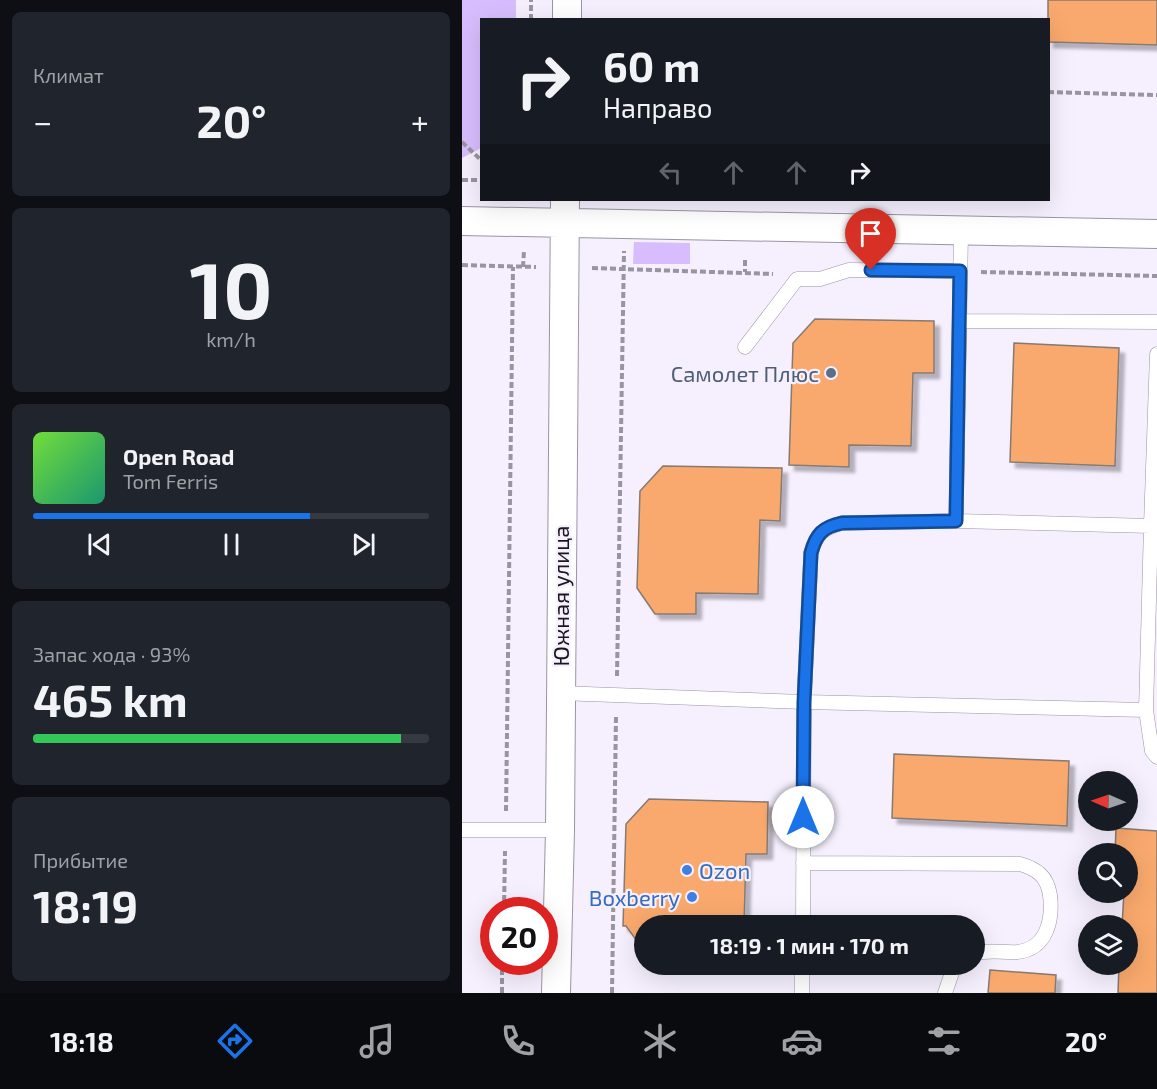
<!DOCTYPE html>
<html lang="ru">
<head>
<meta charset="utf-8">
<style>
  :root { --surface:#171b24; --page:#20242c; --text:#f1f3f6; --muted:#9ea1a6; --line:#363941; --accent:#1a73e8 }
  body { margin:0; font-family:"Exo 2",sans-serif; background:var(--page); color:var(--text); height:100vh; display:flex; flex-direction:column; font-size:22px; white-space:nowrap }
  * { box-sizing:border-box; margin:0 }
  p { font-size:20px; color:var(--muted) }
  .icon { flex:none; width:33px; height:33px; fill:none; stroke:currentColor; stroke-width:2; stroke-linecap:round; stroke-linejoin:round }
  .map { position:relative; flex:1; overflow:hidden }
  .side { display:flex; flex-direction:column; gap:12px; padding:12px; background:#0d0f14; width:462px }
  .side>* { flex:none }
  .banner { position:absolute; left:18px; top:18px; width:570px; height:183px; border-radius:0px; box-shadow:0 6px 24px #0002; background:#171b24; color:var(--text); overflow:hidden }
  .needle { width:39px; rotate:272deg }
  .fabs { position:absolute; left:616px; top:771px; display:grid; gap:12px }
  .fabs a { display:grid; place-items:center; width:60px; height:60px; border-radius:50%; background:var(--surface); box-shadow:0 6px 24px #0002; font-size:30px }
  .speed { position:absolute; left:18px; top:897px; display:flex; gap:12px; font-size:30px; font-weight:700; text-align:center }
  .speed>* { display:grid; place-content:center; width:78px; height:78px; border-radius:50%; background:var(--surface); box-shadow:0 6px 24px #0002; line-height:1 }
  .speed .limit { border:9px solid #d22; background:#fff; color:#111 }
  .pin { position:absolute; display:grid; place-items:center; width:51px; height:51px; color:#fff; margin:-62px -26px; border-radius:50% 50% 50% 0; rotate:-45deg; box-shadow:0 0 6px #0007 }
  .pin .icon { rotate:45deg }
  .me { position:absolute; width:66px; margin:-33px; rotate:0deg; stroke-linejoin:round; filter:drop-shadow(0 0 4px #0008) }
  .turn { display:flex; align-items:center; gap:21px; height:126px; padding:0 24px; font-size:27px }
  .turn .icon { width:78px; height:78px; stroke-width:2.5 }
  .turn b { display:block; font-size:42px; line-height:51px }
  .lanes { display:flex; align-items:center; height:57px; padding:0 24px; background:#0003; justify-content:center; gap:30px; direction:ltr }
  .lanes .off { opacity:.35 }
  .big { font-size:45px; font-weight:700; line-height:1.1 }
  .side .tile { flex:1; display:flex; flex-direction:column; justify-content:center; gap:9px; min-width:0; padding:0 21px; border-radius:9px; background:var(--page) }
  .side .dial { align-items:center; gap:0 }
  .dial b { font-size:78px; line-height:1 }
  .song { display:flex; align-items:center; gap:18px }
  .cover { width:72px; height:72px; border-radius:9px; background:linear-gradient(135deg,hsl(100 70% 55%),hsl(160 70% 35%)) }
  .played { height:6px; border-radius:3px; background:linear-gradient(90deg,var(--accent) 70%,var(--line) 70%) }
  .keys { display:flex; justify-content:space-around; direction:ltr }
  .heat { display:flex; justify-content:space-between; align-items:center; font-size:33px; direction:ltr }
  .charge { height:9px; border-radius:4px; background:linear-gradient(90deg,#34c759 93%,var(--line) 0) }
  .trip { position:absolute; left:172px; top:915px; width:351px; height:60px; border-radius:30px; background:var(--surface); box-shadow:0 6px 24px #0002; font-weight:700; line-height:60px; text-align:center }
  .dock { display:flex; height:96px; justify-content:space-around; align-items:center; background:#090b0e; color:var(--muted) }
  .dock .icon { width:42px; height:42px }
  .dock .on { color:var(--accent) }
  .dock b { font-size:27px; color:var(--text) }
  main { display:flex; flex:1; min-height:0 }
  .map>svg:first-child { display:block }
  .green { fill:#d7bdfd }
  .building { fill:#f9a96d; stroke:#867a71; stroke-width:1.5; filter:url(#shadow) }
  .lines { fill:none; stroke-linecap:round; stroke-linejoin:round }
  .service-casing { stroke:#9a95a2; stroke-width:15 }
  .minor-casing { stroke:#9a95a2; stroke-width:30 }
  .path { stroke:#99949f; stroke-width:4; stroke-dasharray:6 3; stroke-linecap:butt }
  .service { stroke:#fff; stroke-width:14 }
  .minor { stroke:#fff; stroke-width:28 }
  .route-casing { stroke:#114b97; stroke-width:15 }
  .route { stroke:#1a73e8; stroke-width:10 }
  .service-dot { fill:#5c6f8a; stroke:#f5effe; stroke-width:2 }
  .shop-dot { fill:#3f7fe0; stroke:#f5effe; stroke-width:2 }
  .labels { text-anchor:middle; dominant-baseline:central; stroke-width:4.5; stroke-linejoin:round; paint-order:stroke }
  .service-label { font-size:22px; fill:#4e5e75; stroke:#f5effe; text-anchor:end }
  .street-label { font-size:22px; fill:#19171c; stroke:#f5effe }
  .shop-label { font-size:22px; fill:#366cbe; stroke:#f5effe; text-anchor:start }
</style>
</head>
<body>
<main>
<section class="side">
<div class="tile"><p>Климат</p>
<div class="heat"><a>−</a><b class="big">20°</b><a>+</a></div>
</div>
<div class="tile dial"><b>10</b><p>km/h</p></div>
<div class="tile">
<div class="song"><i class="cover"></i><div><b>Open Road</b><p>Tom Ferris</p></div></div>
<div class="played"></div>
<div class="keys"><svg class="icon" aria-label="previous" viewBox="0 0 24 24"><path d="M18 5L8 12l10 7zM5 5v14"/></svg><svg class="icon" aria-label="pause" viewBox="0 0 24 24"><path d="M8 5v14M16 5v14"/></svg><svg class="icon" aria-label="next" viewBox="0 0 24 24"><path d="M6 5l10 7-10 7zM19 5v14"/></svg></div>
</div>
<div class="tile"><p>Запас хода · 93%</p><b class="big">465 km</b><div class="charge"></div></div>
<div class="tile"><p>Прибытие</p><b class="big">18:19</b></div>
</section>
<div class="map">
<svg width="695" height="993" viewBox="0 0 695 993">
  <defs>
    <filter id="shadow"><feDropShadow dx="5.5" dy="5.5" stdDeviation="1.5" flood-color="#0004"/></filter>
  </defs>
  <rect width="100%" height="100%" fill="#f5effe"/>
  <path class="green" d="M 0,0 L 54,0 L 54,19 L 20,20 L 19,148 L 0,158 Z
    M 172,242 L 228,243 L 228,264 L 171,264 Z"/>
  <path class="building" d="M 586,0 L 695,0 L 695,45 L 586,42 Z
    M 353,319 L 472,321 L 472,373 L 451,373 L 449,446 L 387,445 L 387,467 L 327,465 L 331,343 Z
    M 552,343 L 657,348 L 653,466 L 548,462 Z
    M 201,466 L 320,468 L 318,521 L 298,520 L 296,594 L 234,593 L 234,614 L 193,614 L 175,588 L 178,491 Z
    M 432,754 L 607,761 L 605,826 L 430,818 Z
    M 187,799 L 306,802 L 305,854 L 284,854 L 282,926 L 183,926 L 183,952 L 164,926 L 161,926 L 164,824 Z
    M 654,828 L 695,831 L 695,993 L 656,993 L 657,964 L 666,964 L 666,926 L 660,926 L 662,892 L 666,892 L 666,854 L 653,854 Z
    M 528,970 L 594,975 L 593,993 L 526,993 Z"/>
  <g class="lines">
    <g class="service-casing">
      <path id="service" d="M 498,321 L 695,322
        M 283,347 L 335,279 L 358,279 L 387,270 L 498,271
        M 689,526 L 695,354
        M 97,693 L 342,702 L 684,710 L 689,526 L 494,521
        M 684,710 L 690,751 L 695,757
        M 0,830 L 98,830
        M 341,863 L 558,864 C 575,869 585,876 588,895 C 591,920 585,949 555,952 C 542,953 525,949 513,954
        M 341,926 L 342,702 L 349,553 C 354,534 361,528 380,523 L 494,521 L 499,232
        M 340,993 L 340,964
        M 483,993 L 493,964"/>
    </g>
    <g class="minor-casing">
      <path id="minor" d="M 105,20 L 105,0
        M 0,221 L 695,234
        M 94,993 L 98,830 L 103,200"/>
    </g>
    <path class="path" d="M 69,20 L 69,0
      M 586,92 L 695,95
      M 0,142 L 20,161
      M 0,180 L 20,180
      M 283,260 L 283,272
      M 0,265 L 74,267
      M 61,267 L 62,251
      M 130,268 L 311,274
      M 519,272 L 695,276
      M 155,676 L 162,251
      M 44,811 L 51,267
      M 42,910 L 43,851
      M 40,993 L 40,962
      M 150,993 L 154,716"/>
    <use href="#service" class="service"/>
    <use href="#minor" class="minor"/>
  </g>
  <g class="lines">
    <g class="route-casing">
      <path id="route" d="M 341,817 L 342,702 L 349,553 C 354,534 361,527 380,523 L 494,521 L 498,271 L 409,270"/>
    </g>
    <use href="#route" class="route"/>
  </g>
  <circle class="service-dot" cx="369" cy="373" r="6"/>
  <g class="shop-dot">
    <circle cx="225" cy="870" r="6"/>
    <circle cx="230" cy="897" r="6"/>
  </g>
  <g class="labels">
    <g class="service-label">
      <text x="357" y="373">Самолет Плюс</text>
    </g>
    <g class="street-label">
      <text transform="translate(98 596) rotate(-90)">Южная улица</text>
    </g>
    <g class="shop-label">
      <text x="237" y="870">Ozon</text>
      <text x="218" y="897" text-anchor="end">Boxberry</text>
    </g>
  </g>
</svg>
<div class="fabs">
<a><svg class="needle" viewBox="-14 -14 28 28"><path d="M0-13l5 13h-10z" fill="#e53935"/><path d="M0 13l5-13h-10z" fill="#9ea1a6"/></svg></a>
<a><svg class="icon" aria-label="search" viewBox="0 0 24 24"><circle cx="10" cy="10" r="6"/><path d="M15 15l6 6"/></svg></a>
<a><svg class="icon" aria-label="layers" viewBox="0 0 24 24"><path d="M12 4l9 5-9 5-9-5zM3 14l9 5 9-5"/></svg></a>
</div>
<div class="speed"><div class="limit">20</div></div>
<div class="pin" style="left:409px;top:270px;background:#d93025"><svg class="icon" aria-label="arrive" viewBox="0 0 24 24"><path d="M6 21V4h12l-3 4 3 4H6"/></svg></div>
<svg class="me" style="left:341px;top:817px" viewBox="-20 -20 40 40"><circle r="19" fill="#fff"/><path d="M0-13L10 11 0 6-10 11z" fill="#1a73e8"/></svg>
<div class="trip">18:19 · 1 мин · 170 m</div>
<div class="banner">
<div class="turn"><svg class="icon" aria-label="right" viewBox="0 0 24 24"><path d="M7 20v-9h11M14 6l5 5-5 5"/></svg><div><b>60 m</b>Направо</div></div>
<div class="lanes"><svg class="icon off" aria-label="left" viewBox="0 0 24 24"><path d="M17 20v-9H6M10 6l-5 5 5 5"/></svg><svg class="icon off" aria-label="ahead" viewBox="0 0 24 24"><path d="M12 20V5M6 11l6-6 6 6"/></svg><svg class="icon off" aria-label="ahead" viewBox="0 0 24 24"><path d="M12 20V5M6 11l6-6 6 6"/></svg><svg class="icon" aria-label="right" viewBox="0 0 24 24"><path d="M7 20v-9h11M14 6l5 5-5 5"/></svg></div>
</div>
</div>
</main>
<nav class="dock">
<b>18:18</b>
<svg class="icon on" aria-label="directions" viewBox="0 0 24 24"><path d="M12 3l9 9-9 9-9-9zM9 14v-3h6M13 9l2 2-2 2"/></svg>
<svg class="icon" aria-label="music" viewBox="0 0 24 24"><path d="M9 18V5l10-2v13"/><circle cx="6" cy="18" r="3"/><circle cx="16" cy="16" r="3"/></svg>
<svg class="icon" aria-label="phone" viewBox="0 0 24 24"><path d="M5 4h4l2 5-3 2q2 4 5 5l2-3 5 2v4C11 20 4 13 5 4z"/></svg>
<svg class="icon" aria-label="climate" viewBox="0 0 24 24"><path d="M12 3v18M4 7l16 10M4 17L20 7"/></svg>
<svg class="icon" aria-label="car" viewBox="0 0 24 24"><path d="M5 17H2v-5l4-1 3-4h7l3 4 3 1v5h-3M9 17h6M6 11h13"/><circle cx="7" cy="17" r="2"/><circle cx="17" cy="17" r="2"/></svg>
<svg class="icon" aria-label="filters" viewBox="0 0 24 24"><path d="M4 7h16M4 17h16"/><circle cx="9" cy="7" r="2"/><circle cx="15" cy="17" r="2"/></svg>
<b>20°</b>
</nav>
</body>
</html>
